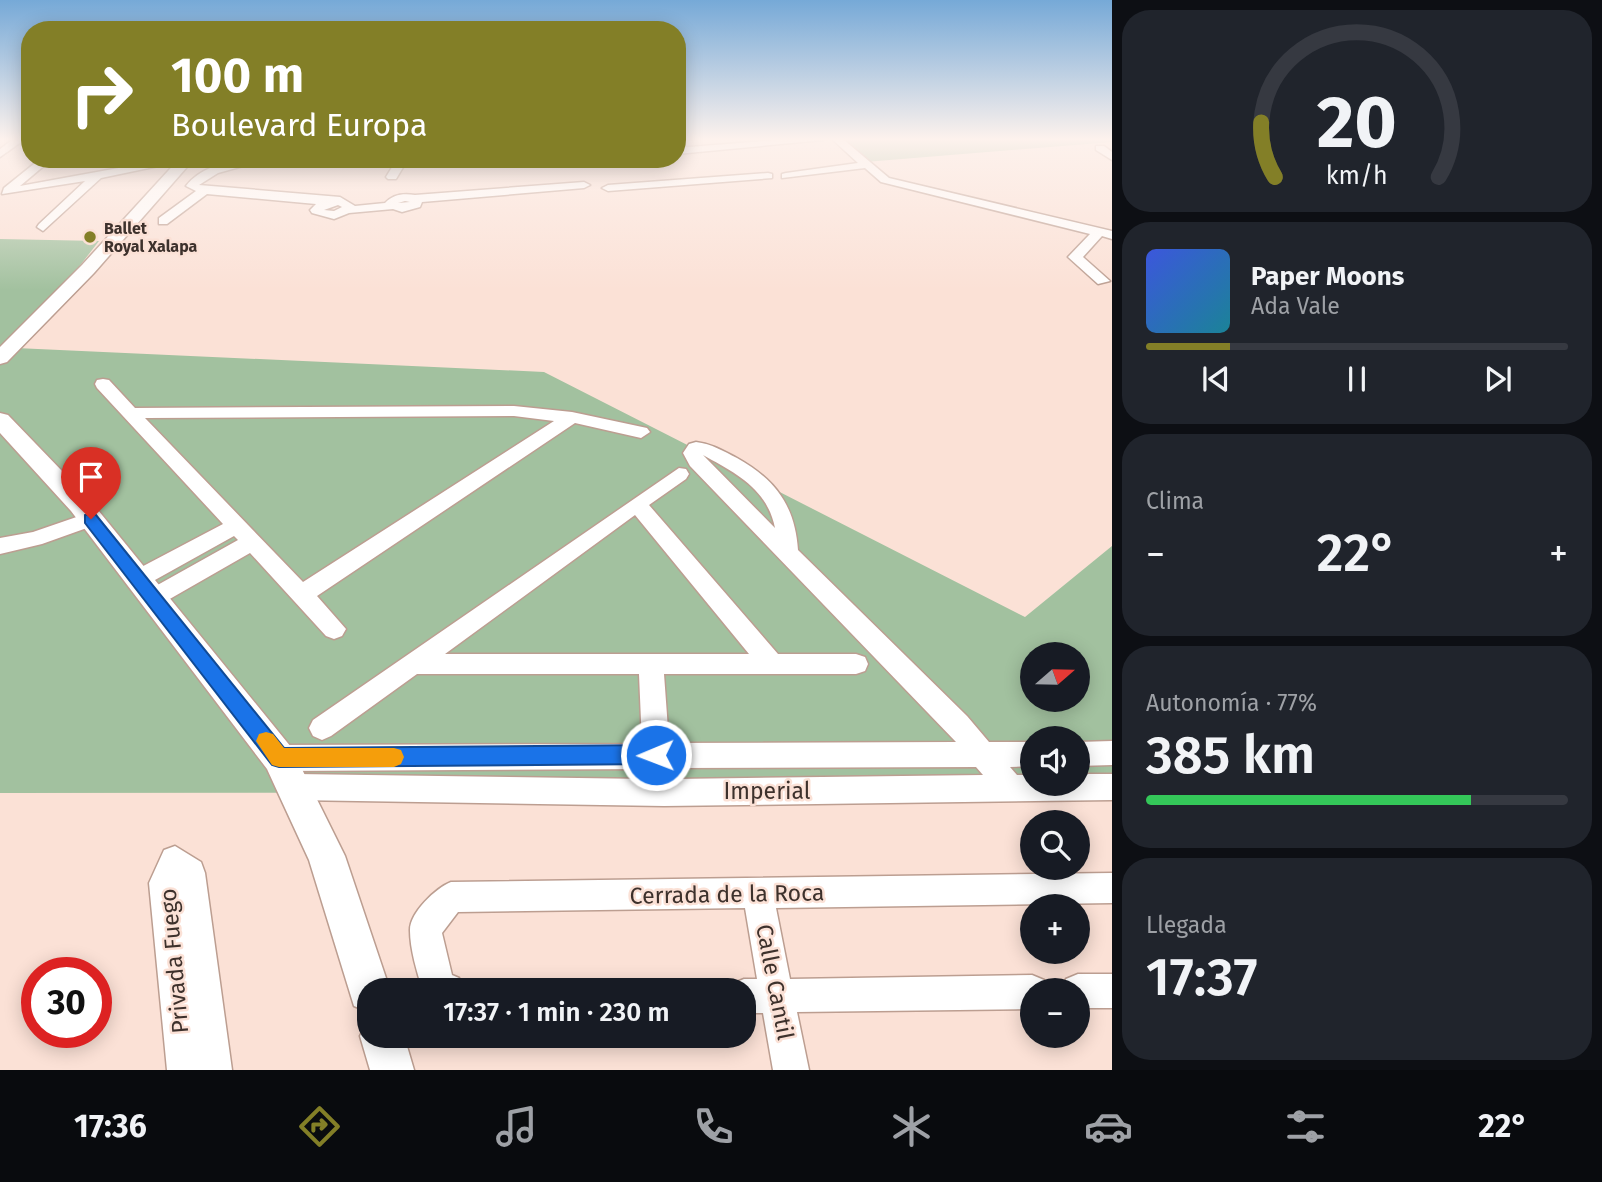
<!DOCTYPE html>
<html lang="es">
<head>
<meta charset="utf-8">
<style>
  :root { --surface:#171b24; --page:#20242c; --text:#f1f3f6; --muted:#9ea1a6; --line:#363941; --accent:#837f27 }
  body { margin:0; font-family:"Fira Sans",sans-serif; background:var(--page); color:var(--text); height:100vh; display:flex; flex-direction:column; font-size:26px; white-space:nowrap }
  * { box-sizing:border-box; margin:0 }
  p { font-size:23px; color:var(--muted) }
  .icon { flex:none; width:38px; height:38px; fill:none; stroke:currentColor; stroke-width:2; stroke-linecap:round; stroke-linejoin:round }
  .map { position:relative; flex:1; overflow:hidden }
  .side { display:flex; flex-direction:column; gap:10px; padding:10px; background:#0d0f14; width:490px }
  .side>* { flex:none }
  .guide { position:absolute; left:21px; top:21px; width:665px; height:147px; border-radius:28px; box-shadow:0 4px 18px #0003; background:#837f27; color:#fff; overflow:hidden }
  .needle { width:46px; rotate:70deg }
  .controls { position:absolute; left:1020px; top:642px; display:grid; gap:14px }
  .controls a { display:grid; place-items:center; width:70px; height:70px; border-radius:50%; background:var(--surface); box-shadow:0 4px 18px #0003; font-size:35px }
  .speed { position:absolute; left:21px; top:957px; display:flex; gap:14px; font-size:35px; font-weight:700; text-align:center }
  .speed>* { display:grid; place-content:center; width:91px; height:91px; border-radius:50%; background:var(--surface); box-shadow:0 4px 18px #0003; line-height:1 }
  .speed .limit { border:10px solid #d22; background:#fff; color:#111 }
  .pin { position:absolute; display:grid; place-items:center; width:60px; height:60px; color:#fff; margin:-72px -30px; border-radius:50% 50% 50% 0; rotate:-45deg; box-shadow:0 0 7px #0007 }
  .pin .icon { rotate:45deg }
  .me { position:absolute; width:77px; margin:-38px; rotate:269deg; stroke-linejoin:round; filter:drop-shadow(0 0 5px #0008) }
  .turn { display:flex; align-items:center; gap:24px; height:147px; padding:0 35px; font-size:32px }
  .turn .icon { width:91px; height:91px; stroke-width:2.5 }
  .turn b { display:block; font-size:49px; line-height:60px }
  .big { font-size:52px; font-weight:600; line-height:1.1 }
  .side .tile { flex:1; display:flex; flex-direction:column; justify-content:center; gap:10px; min-width:0; padding:0 24px; border-radius:28px; background:var(--page) }
  .side .dial { align-items:center; gap:0 }
  .dial svg { height:182px; overflow:visible; fill:none; stroke:var(--line); stroke-width:7; stroke-linecap:round; text-anchor:middle }
  .dial text { fill:var(--text); stroke:none }
  .song { display:flex; align-items:center; gap:21px }
  .cover { width:84px; height:84px; border-radius:10px; background:linear-gradient(135deg,hsl(230 70% 55%),hsl(190 70% 35%)) }
  .played { height:7px; border-radius:4px; background:linear-gradient(90deg,var(--accent) 20%,var(--line) 20%) }
  .keys { display:flex; justify-content:space-around; direction:ltr }
  .heat { display:flex; justify-content:space-between; align-items:center; font-size:38px; direction:ltr }
  .charge { height:10px; border-radius:5px; background:linear-gradient(90deg,#34c759 77%,var(--line) 0) }
  .trip { position:absolute; left:357px; top:978px; width:399px; height:70px; border-radius:28px; background:var(--surface); box-shadow:0 4px 18px #0003; font-weight:600; line-height:70px; text-align:center }
  .tabs { display:flex; height:112px; justify-content:space-around; align-items:center; background:#090b0e; color:var(--muted) }
  .tabs .icon { width:49px; height:49px }
  .tabs .active { color:var(--accent) }
  .tabs b { font-size:32px; color:var(--text) }
  main { display:flex; flex:1; min-height:0 }
  .map>svg:first-child { display:block }
  .green { fill:#a2c19f; fill-rule:evenodd }
  .lines { fill:none; stroke-linecap:round; stroke-linejoin:round }
  .minor-casing { stroke:#bc9e91; stroke-width:3 }
  .major-casing { stroke:#bc9e91; stroke-width:3 }
  .minor { fill:#fff; fill-rule:evenodd }
  .major { fill:#fff; fill-rule:evenodd }
  .route { fill:#1a73e8; stroke:#114b97; stroke-width:2 }
  .slow { fill:#f59e0b }
  .poi-dot { fill:#837f27; stroke:#fbe1d6; stroke-width:2.5 }
  .labels { text-anchor:middle; dominant-baseline:central; stroke-width:5; stroke-linejoin:round; paint-order:stroke }
  .far-poi-label { font-size:16px; font-weight:bold; fill:#3d312c; stroke:#fbe1d6; text-anchor:start }
  .near-street-label { font-size:23px; fill:#3d312c; stroke:#fbe1d6 }
</style>
</head>
<body>
<main>
<div class="map">
<svg width="1112" height="1070" viewBox="0 0 1112 1070">
  <rect width="100%" height="100%" fill="#fbe1d6"/>
  <path class="green" d="M 842,140 L 1112,140 L 1112,142 L 865,162 Z
    M 0,239 L 99,241 L 16,348 L 544,372 L 1025,617 L 1112,546 L 1112,792 L 0,793 ZM 1032,654 L 1078,654 L 1078,700 L 1032,700 ZM 1032,738 L 1078,738 L 1078,784 L 1032,784 Z"/>
  <g class="lines">
    <g class="minor-casing">
      <path id="minor" d="M 12,140 L 24,140 L 0,157 L 0,149 Z
        M 776,140 L 823,140 L 677,154 L 677,148 Z
        M 833,140 L 844,140 L 889,178 L 1112,231 L 1112,239 L 1102,236 L 1083,257 L 1110,281 L 1098,284 L 1068,257 L 1090,234 L 881,182 L 865,168 L 782,178 L 782,174 L 786,173 L 858,163 Z
        M 1096,146 L 1104,146 L 1112,152 L 1112,160 L 1096,150 Z
        M 40,159 L 52,159 L 20,186 L 168,159 L 192,159 L 101,178 L 43,231 L 37,227 L 39,224 L 85,181 L 2,194 L 4,188 Z
        M 244,159 L 269,159 L 218,173 L 199,185 L 340,197 L 355,206 L 385,203 C 393,194 404,193 415,195 L 584,182 L 590,185 L 584,188 L 422,202 L 420,207 L 402,212 L 393,209 L 349,213 L 334,219 L 312,213 L 310,210 L 316,204 L 207,194 L 167,224 L 159,224 L 159,218 L 196,191 L 186,186 C 200,168 223,163 244,159 ZM 405,201 L 410,202 L 398,203 ZM 338,205 L 342,207 L 334,211 L 324,210 Z
        M 397,159 L 408,159 L 396,179 L 388,179 L 386,177 Z
        M 448,159 L 548,159 L 500,165 Z
        M 768,173 L 772,174 L 772,178 L 608,191 L 602,188 L 608,185 Z
        M 103,379 L 109,380 L 135,408 L 514,406 L 572,412 L 647,428 L 650,432 L 641,438 L 575,423 L 317,596 L 346,629 L 342,636 L 334,639 L 326,636 L 250,553 L 161,604 L 153,607 L 145,604 L 142,598 L 145,592 L 238,540 L 234,536 L 146,585 L 138,587 L 130,585 L 127,579 L 130,573 L 223,524 L 97,388 L 95,384 L 97,380 ZM 514,416 L 554,421 L 303,582 L 145,418 Z
        M 696,442 C 712,444 723,451 737,458 C 776,480 795,506 798,550 L 967,716 L 989,742 L 1032,742 L 1032,766 L 1010,767 L 1017,775 L 1032,775 L 1032,784 L 1078,784 L 1078,774 L 1112,774 L 1112,800 L 664,806 L 296,800 L 286,796 L 282,787 L 286,778 L 296,774 L 647,779 L 645,769 L 279,771 L 269,767 L 265,758 L 269,749 L 279,745 L 642,744 L 639,674 L 417,674 L 331,736 L 322,740 L 313,736 L 309,728 L 313,720 L 679,468 L 686,469 L 689,474 L 686,479 L 649,505 L 778,654 L 856,654 L 865,657 L 868,664 L 865,671 L 856,674 L 664,674 L 669,743 L 956,742 L 690,466 L 683,453 L 689,444 ZM 703,455 C 735,473 767,488 775,528 ZM 635,515 L 749,654 L 445,654 ZM 976,767 L 983,775 L 675,779 L 672,768 Z
        M 91,512 L 98,514 L 101,519 L 98,524 L 42,544 L 0,554 L 0,538 L 33,532 Z
        M 1112,741 L 1112,765 L 1078,766 L 1078,742 Z
        M 175,846 L 201,862 L 205,873 L 232,1070 L 167,1070 L 149,883 L 164,850 Z
        M 1112,873 L 1112,903 L 776,908 L 790,979 L 1032,975 L 1044,980 L 1048,990 L 1032,990 L 1032,1009 L 797,1012 L 809,1070 L 773,1070 L 763,1013 L 744,1013 L 744,990 L 730,990 L 732,984 L 744,979 L 757,979 L 745,908 L 458,912 L 442,933 L 452,975 L 459,978 L 463,990 L 423,990 C 417,974 410,948 410,931 C 409,913 436,888 451,882 Z
        M 1078,974 L 1112,974 L 1112,1008 L 1078,1008 L 1078,990 L 1062,990 L 1066,979 Z"/>
    </g>
    <g class="major-casing">
      <path id="major" d="M 179,159 L 194,159 L 94,273 L 7,362 L 0,364 L 0,347 L 82,265 Z
        M 0,413 L 8,415 L 89,499 L 291,747 L 345,856 L 390,990 L 369,990 L 369,1012 L 354,1006 L 309,860 L 267,769 L 71,511 L 0,433 Z
        M 369,1020 L 369,1036 L 404,1036 L 414,1070 L 370,1070 L 360,1036 Z"/>
    </g>
    <use href="#minor" class="minor"/>
    <use href="#major" class="major"/>
  </g>
  <linearGradient id="sky" x2="0" y2="1"><stop stop-color="#76a9d7"/><stop offset="0.48" stop-color="#fdf2ed"/><stop offset="1" stop-color="#fdf2ed" stop-opacity="0"/></linearGradient>
  <rect width="1112" height="290" fill="url(#sky)"/>
  <path class="route" d="M 91,514 L 96,515 L 284,748 L 656,745 L 663,748 L 666,755 L 663,761 L 656,764 L 279,767 L 272,765 L 85,523 L 85,515 Z"/>
  <path class="slow" d="M 266,732 L 273,734 L 284,748 L 394,748 L 401,750 L 404,757 L 401,764 L 394,767 L 279,767 L 272,765 L 256,741 L 259,734 Z"/>
  <circle class="poi-dot" cx="90" cy="237" r="7"/>
  <g class="labels">
    <g class="far-poi-label">
      <text x="104" y="228">Ballet<tspan x="104" dy="18">Royal Xalapa</tspan></text>
    </g>
    <g class="near-street-label">
      <text x="767" y="791">Imperial</text>
      <text transform="translate(727 894) rotate(-1)">Cerrada de la Roca</text>
      <text transform="translate(174 961) rotate(-95)">Privada Fuego</text>
      <text transform="translate(775 982) rotate(79)">Calle Cantil</text>
    </g>
  </g>
</svg>
<div class="controls">
<a><svg class="needle" viewBox="-14 -14 28 28"><path d="M0-13l5 13h-10z" fill="#e53935"/><path d="M0 13l5-13h-10z" fill="#9ea1a6"/></svg></a>
<a><svg class="icon" aria-label="sound" viewBox="0 0 24 24"><path d="M4 9h4l5-4v14l-5-4H4zM17 9q2 3 0 6"/></svg></a>
<a><svg class="icon" aria-label="search" viewBox="0 0 24 24"><circle cx="10" cy="10" r="6"/><path d="M15 15l6 6"/></svg></a>
<a>+</a>
<a>−</a>
</div>
<div class="speed"><div class="limit">30</div></div>
<div class="pin" style="left:91px;top:519px;background:#d93025"><svg class="icon" aria-label="arrive" viewBox="0 0 24 24"><path d="M6 21V4h12l-3 4 3 4H6"/></svg></div>
<svg class="me" style="left:656px;top:755px" viewBox="-20 -20 40 40"><circle r="17" fill="#1a73e8" stroke="#fff" stroke-width="3"/><path d="M0-11L8 9 0 5-8 9z" fill="#fff"/></svg>
<div class="trip">17:37 · 1 min · 230 m</div>
<div class="guide">
<div class="turn"><svg class="icon" aria-label="right" viewBox="0 0 24 24"><path d="M7 20v-9h11M14 6l5 5-5 5"/></svg><div><b>100 m</b>Boulevard Europa</div></div>
</div>
</div>
<section class="side">
<div class="tile dial"><svg viewBox="0 0 100 80">
<path d="M14 69A42 42 0 1 1 86 69"/>
<path d="M14 69A42 42 0 0 1 8 45" stroke="#837f27"/>
<text x="50" y="56" font-size="32" font-weight="700">20</text>
<text x="50" y="72" font-size="11">km/h</text>
</svg></div>
<div class="tile">
<div class="song"><i class="cover"></i><div><b>Paper Moons</b><p>Ada Vale</p></div></div>
<div class="played"></div>
<div class="keys"><svg class="icon" aria-label="previous" viewBox="0 0 24 24"><path d="M18 5L8 12l10 7zM5 5v14"/></svg><svg class="icon" aria-label="pause" viewBox="0 0 24 24"><path d="M8 5v14M16 5v14"/></svg><svg class="icon" aria-label="next" viewBox="0 0 24 24"><path d="M6 5l10 7-10 7zM19 5v14"/></svg></div>
</div>
<div class="tile"><p>Clima</p>
<div class="heat"><a>−</a><b class="big">22°</b><a>+</a></div>
</div>
<div class="tile"><p>Autonomía · 77%</p><b class="big">385 km</b><div class="charge"></div></div>
<div class="tile"><p>Llegada</p><b class="big">17:37</b></div>
</section>
</main>
<nav class="tabs">
<b>17:36</b>
<svg class="icon active" aria-label="directions" viewBox="0 0 24 24"><path d="M12 3l9 9-9 9-9-9zM9 14v-3h6M13 9l2 2-2 2"/></svg>
<svg class="icon" aria-label="music" viewBox="0 0 24 24"><path d="M9 18V5l10-2v13"/><circle cx="6" cy="18" r="3"/><circle cx="16" cy="16" r="3"/></svg>
<svg class="icon" aria-label="phone" viewBox="0 0 24 24"><path d="M5 4h4l2 5-3 2q2 4 5 5l2-3 5 2v4C11 20 4 13 5 4z"/></svg>
<svg class="icon" aria-label="climate" viewBox="0 0 24 24"><path d="M12 3v18M4 7l16 10M4 17L20 7"/></svg>
<svg class="icon" aria-label="car" viewBox="0 0 24 24"><path d="M5 17H2v-5l4-1 3-4h7l3 4 3 1v5h-3M9 17h6M6 11h13"/><circle cx="7" cy="17" r="2"/><circle cx="17" cy="17" r="2"/></svg>
<svg class="icon" aria-label="filters" viewBox="0 0 24 24"><path d="M4 7h16M4 17h16"/><circle cx="9" cy="7" r="2"/><circle cx="15" cy="17" r="2"/></svg>
<b>22°</b>
</nav>
</body>
</html>
